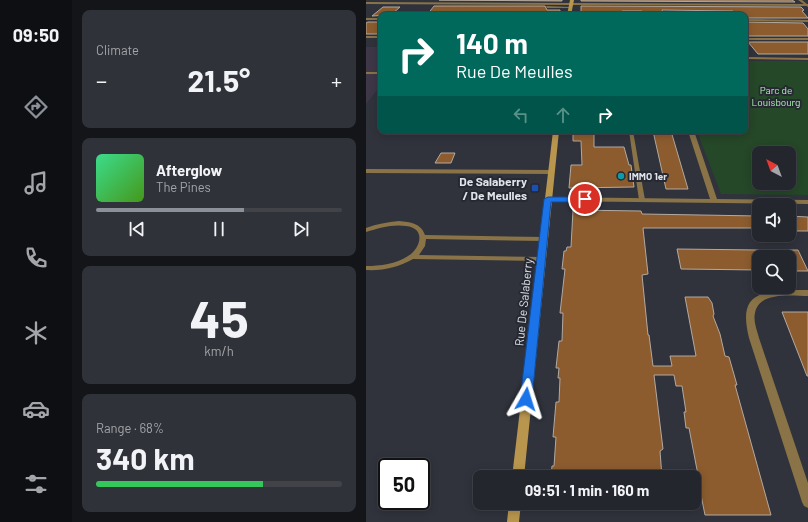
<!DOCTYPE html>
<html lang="en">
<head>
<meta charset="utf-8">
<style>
  :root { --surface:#24262d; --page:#303239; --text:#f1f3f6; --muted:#a3a5aa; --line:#414349; --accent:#8c9099 }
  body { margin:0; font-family:Barlow,sans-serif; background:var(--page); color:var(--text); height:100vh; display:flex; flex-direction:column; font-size:15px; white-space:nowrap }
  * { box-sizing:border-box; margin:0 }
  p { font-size:13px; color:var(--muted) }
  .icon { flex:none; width:22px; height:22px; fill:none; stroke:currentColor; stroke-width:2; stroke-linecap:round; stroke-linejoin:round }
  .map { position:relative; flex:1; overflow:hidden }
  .details { display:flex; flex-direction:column; gap:10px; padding:10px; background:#141519; width:294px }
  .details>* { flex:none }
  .banner { position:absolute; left:12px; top:12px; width:370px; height:122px; border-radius:8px; box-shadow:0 2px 10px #0003,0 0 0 1px var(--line); background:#00695c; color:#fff; overflow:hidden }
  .needle { width:26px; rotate:319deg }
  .controls { position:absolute; left:386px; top:146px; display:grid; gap:8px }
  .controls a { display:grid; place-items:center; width:44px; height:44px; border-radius:8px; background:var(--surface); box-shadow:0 2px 10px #0003,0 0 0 1px var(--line); font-size:20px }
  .speed { position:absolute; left:12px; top:458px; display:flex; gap:8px; font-size:20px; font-weight:700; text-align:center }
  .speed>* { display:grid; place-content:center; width:52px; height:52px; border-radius:50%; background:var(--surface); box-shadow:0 2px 10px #0003,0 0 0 1px var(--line); line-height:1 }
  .speed .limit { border:2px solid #111; border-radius:6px; background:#fff; color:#111 }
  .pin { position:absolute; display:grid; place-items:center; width:34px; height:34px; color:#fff; margin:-17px; border:2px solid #fff; border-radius:50%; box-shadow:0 1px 4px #0007 }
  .me { position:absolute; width:44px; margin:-22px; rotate:6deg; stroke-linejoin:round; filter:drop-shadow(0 0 3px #0008) }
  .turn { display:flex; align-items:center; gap:14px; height:84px; padding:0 12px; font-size:18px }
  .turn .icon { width:52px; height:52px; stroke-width:2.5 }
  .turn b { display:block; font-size:28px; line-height:34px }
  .lanes { display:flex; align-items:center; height:38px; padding:0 12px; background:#0003; justify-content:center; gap:20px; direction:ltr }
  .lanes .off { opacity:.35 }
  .big { font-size:30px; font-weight:700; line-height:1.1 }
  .details .card { flex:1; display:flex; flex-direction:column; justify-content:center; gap:6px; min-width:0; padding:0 14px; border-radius:8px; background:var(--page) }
  .details .dial { align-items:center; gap:0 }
  .dial b { font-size:52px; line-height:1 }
  .song { display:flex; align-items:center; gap:12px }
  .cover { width:48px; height:48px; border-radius:6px; background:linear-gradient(135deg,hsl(150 70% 55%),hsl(100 70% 35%)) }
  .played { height:4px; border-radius:2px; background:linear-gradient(90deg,var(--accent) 60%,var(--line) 60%) }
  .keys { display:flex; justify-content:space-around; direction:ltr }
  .heat { display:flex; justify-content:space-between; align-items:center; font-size:22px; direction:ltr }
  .charge { height:6px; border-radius:3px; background:linear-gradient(90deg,#34c759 68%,var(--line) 0) }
  .trip { position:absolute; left:107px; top:470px; width:228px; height:40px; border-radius:8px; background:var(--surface); box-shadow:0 2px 10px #0003,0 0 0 1px var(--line); font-weight:700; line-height:40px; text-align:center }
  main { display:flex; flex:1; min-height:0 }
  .tabs { display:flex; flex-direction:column; width:72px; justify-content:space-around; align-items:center; background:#0e0f12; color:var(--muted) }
  .tabs .icon { width:28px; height:28px }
  .tabs .selected { color:var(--accent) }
  .tabs b { font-size:18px; color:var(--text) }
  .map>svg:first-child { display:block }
  .medical { fill:#3e3748 }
  .green { fill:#254828; fill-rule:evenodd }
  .building { fill:#8c5c2f; stroke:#b3a9a0 }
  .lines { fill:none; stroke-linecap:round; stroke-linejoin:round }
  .service { fill:#897347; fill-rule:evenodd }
  .minor { fill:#897347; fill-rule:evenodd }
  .tertiary { fill:#897347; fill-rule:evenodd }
  .secondary { fill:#b9964d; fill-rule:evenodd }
  .route { fill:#1a73e8; stroke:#114b97 }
  .culture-dot { fill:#0f9aa8; stroke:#262932; stroke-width:1.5 }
  .transit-dot { fill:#1a4fb4; stroke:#262932; stroke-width:1.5 }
  .labels { text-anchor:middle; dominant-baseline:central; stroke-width:4; stroke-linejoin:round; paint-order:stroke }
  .far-park-label { font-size:10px; fill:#adf6b2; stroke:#262932 }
  .far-poi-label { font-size:10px; font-weight:bold; fill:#e1e3ea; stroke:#262932; text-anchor:start }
  .poi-label { font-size:12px; font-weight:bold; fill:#e1e3ea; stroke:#262932; text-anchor:end }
  .street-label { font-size:12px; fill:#e1e3ea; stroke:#262932 }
</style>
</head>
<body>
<main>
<nav class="tabs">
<b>09:50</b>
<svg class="icon selected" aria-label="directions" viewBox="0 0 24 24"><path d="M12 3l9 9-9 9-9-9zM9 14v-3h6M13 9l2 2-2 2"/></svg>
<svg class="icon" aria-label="music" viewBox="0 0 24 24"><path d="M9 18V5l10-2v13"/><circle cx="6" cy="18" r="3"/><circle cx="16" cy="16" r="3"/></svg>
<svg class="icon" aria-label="phone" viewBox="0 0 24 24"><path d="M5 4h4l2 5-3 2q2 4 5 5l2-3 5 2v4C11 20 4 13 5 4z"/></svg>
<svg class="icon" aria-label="climate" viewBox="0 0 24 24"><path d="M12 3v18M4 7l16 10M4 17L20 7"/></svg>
<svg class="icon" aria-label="car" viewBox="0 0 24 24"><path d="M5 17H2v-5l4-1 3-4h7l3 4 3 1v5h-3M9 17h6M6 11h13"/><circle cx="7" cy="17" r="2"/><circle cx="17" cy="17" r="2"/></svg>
<svg class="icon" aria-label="filters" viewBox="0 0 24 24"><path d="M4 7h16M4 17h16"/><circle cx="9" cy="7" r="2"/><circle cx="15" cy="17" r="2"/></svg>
</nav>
<section class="details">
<div class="card"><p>Climate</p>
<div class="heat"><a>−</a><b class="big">21.5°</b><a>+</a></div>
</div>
<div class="card">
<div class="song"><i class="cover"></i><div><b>Afterglow</b><p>The Pines</p></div></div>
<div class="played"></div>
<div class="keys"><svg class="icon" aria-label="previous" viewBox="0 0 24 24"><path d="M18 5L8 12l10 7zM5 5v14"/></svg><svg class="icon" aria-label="pause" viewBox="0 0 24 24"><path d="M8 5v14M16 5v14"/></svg><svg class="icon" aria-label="next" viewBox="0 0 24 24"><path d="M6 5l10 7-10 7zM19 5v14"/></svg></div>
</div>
<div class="card dial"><b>45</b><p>km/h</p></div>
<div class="card"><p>Range · 68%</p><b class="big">340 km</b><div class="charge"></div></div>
</section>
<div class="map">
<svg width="442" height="522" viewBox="0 0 442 522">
  <rect width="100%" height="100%" fill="#30333c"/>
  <path class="medical" d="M 0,47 L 15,47 L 15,85 L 0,104 Z"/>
  <path class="green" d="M 379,61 L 442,61 L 442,195 L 355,194 L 331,131 L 379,131 ZM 393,153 L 423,153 L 423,183 L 393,183 Z"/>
  <path class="building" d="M 73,0 L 196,0 L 196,1 Z
    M 215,0 L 426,0 L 429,2 L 215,1 Z
    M 68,6 L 179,6 L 181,10 L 194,10 L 194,15 L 61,15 Z
    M 215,6 L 435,7 L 438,10 L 436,11 L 442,18 L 379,18 L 379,15 L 370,15 L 367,11 L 296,10 L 298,15 L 278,15 L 276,11 L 256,11 L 256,15 L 215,15 Z
    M 17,7 L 34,7 L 25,15 L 6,16 Z
    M 2,22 L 15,22 L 15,34 L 0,34 L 0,23 Z
    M 379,22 L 437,23 L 442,29 L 442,36 L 379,36 Z
    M 382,42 L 442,42 L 442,54 L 392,54 Z
    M 207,131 L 228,131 L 228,147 L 258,147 L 263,165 L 265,165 L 268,187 L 203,188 L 205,165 L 216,165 L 215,141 L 207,141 Z
    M 287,131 L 305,131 L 322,189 L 300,189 Z
    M 75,153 L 89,153 L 85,163 L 69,163 Z
    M 207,210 L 275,211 L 276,214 L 393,216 L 393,228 L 277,228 L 282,274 L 276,275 L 282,335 L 283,335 L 287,366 L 306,366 L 304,356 L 330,356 L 319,297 L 342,297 L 346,303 L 348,314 L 347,316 L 354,334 L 359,356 L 363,357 L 371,385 L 369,385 L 405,515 L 339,515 L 335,495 L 332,496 L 328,475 L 332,475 L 323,428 L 320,428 L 318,412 L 320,412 L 316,386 L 310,386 L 308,375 L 288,375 L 297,449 L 294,451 L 296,477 L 185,477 L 186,466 L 188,466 L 190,437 L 187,437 L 190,402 L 193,402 L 194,378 L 192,378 L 193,368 L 190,368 L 193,341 L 196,341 L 197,313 L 194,313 L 199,269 L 196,269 L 198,251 L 200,251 L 201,247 L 205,247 Z
    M 423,216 L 442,217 L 442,231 L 423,231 Z
    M 311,249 L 393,250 L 393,270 L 315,269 Z
    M 423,250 L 432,250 L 442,271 L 423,271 Z
    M 416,312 L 442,312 L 442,376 L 441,376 Z"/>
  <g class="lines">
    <path class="service" d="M 180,6 L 204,7 L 205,8 L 181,8 Z
      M 0,72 L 15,72 L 15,74 L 0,74 Z
      M 263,131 L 267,131 L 279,200 L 276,202 L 273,200 Z
      M 0,169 L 185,170 L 188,172 L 185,174 L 0,173 Z
      M 33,221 C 44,222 55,223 59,235 L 178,237 L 181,239 L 178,241 L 60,239 L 59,246 L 53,255 L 175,257 L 178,259 L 175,261 L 47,259 C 33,267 17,271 0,270 L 0,266 C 14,266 30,264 42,256 C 55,248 60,228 40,226 C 26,224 13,228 0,232 L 0,228 C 11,224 21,222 33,221 Z"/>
    <path class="minor" d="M 432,0 L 436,0 L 442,5 L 442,7 Z
      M 0,18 L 15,18 L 15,20 L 0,20 Z
      M 379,19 L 442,20 L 442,22 L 379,21 Z
      M 0,36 L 15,36 L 15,38 L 0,38 Z
      M 379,38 L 442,38 L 442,40 L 379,40 Z
      M 379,57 L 442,58 L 442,60 L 379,59 Z
      M 322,131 L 328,131 L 351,199 L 442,200 L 442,204 L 182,201 L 179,199 L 182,197 L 344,199 Z
      M 417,290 L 442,290 L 442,296 C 426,296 393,291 389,313 C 387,321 391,330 393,338 L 442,483 L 442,508 L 438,506 L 436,502 L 383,338 C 375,305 382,293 417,290 Z"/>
    <path class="tertiary" d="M 0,2 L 442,4 L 442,6 L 0,4 Z"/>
    <path class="secondary" d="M 204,0 L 208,0 L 205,15 L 201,15 Z
      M 187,131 L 193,131 L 158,477 L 146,477 Z
      M 143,503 L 155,503 L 153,522 L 141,522 Z"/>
  </g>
  <path class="route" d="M 182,197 L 219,197 L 223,199 L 219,202 L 185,202 L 166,399 L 165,403 L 160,405 L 156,403 L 154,399 L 178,199 Z"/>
  <circle class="culture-dot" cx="255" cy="176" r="4"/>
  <rect class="transit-dot" x="165" y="184" width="8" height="8" rx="2"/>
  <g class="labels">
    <g class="far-park-label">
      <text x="410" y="90">Parc de<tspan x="410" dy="12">Louisbourg</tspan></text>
    </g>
    <g class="far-poi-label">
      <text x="263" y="176">IMMO 1er</text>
    </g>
    <g class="poi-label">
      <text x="161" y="181">De Salaberry<tspan x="161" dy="14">/ De Meulles</tspan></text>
    </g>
    <g class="street-label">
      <text transform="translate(157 302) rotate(-84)">Rue De Salaberry</text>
    </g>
  </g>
</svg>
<div class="controls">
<a><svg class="needle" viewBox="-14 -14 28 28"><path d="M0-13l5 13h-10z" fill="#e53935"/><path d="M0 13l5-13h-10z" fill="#a3a5aa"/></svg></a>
<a><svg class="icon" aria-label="sound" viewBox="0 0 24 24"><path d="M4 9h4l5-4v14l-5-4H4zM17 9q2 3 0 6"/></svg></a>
<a><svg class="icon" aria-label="search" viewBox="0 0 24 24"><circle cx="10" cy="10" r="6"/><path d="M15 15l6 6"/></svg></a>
</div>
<div class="speed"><div class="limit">50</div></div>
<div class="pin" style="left:219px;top:199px;background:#d93025"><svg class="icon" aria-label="arrive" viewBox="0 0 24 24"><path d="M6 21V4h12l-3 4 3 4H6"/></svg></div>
<svg class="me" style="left:160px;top:399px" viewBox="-20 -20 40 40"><path d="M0-17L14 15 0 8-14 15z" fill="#1a73e8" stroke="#fff" stroke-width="4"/></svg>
<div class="trip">09:51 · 1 min · 160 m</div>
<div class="banner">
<div class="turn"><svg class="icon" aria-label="right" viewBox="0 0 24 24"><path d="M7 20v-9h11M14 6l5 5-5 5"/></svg><div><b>140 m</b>Rue De Meulles</div></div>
<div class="lanes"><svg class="icon off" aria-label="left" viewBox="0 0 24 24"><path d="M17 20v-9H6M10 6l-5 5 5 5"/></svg><svg class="icon off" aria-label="ahead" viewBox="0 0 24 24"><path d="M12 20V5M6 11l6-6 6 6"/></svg><svg class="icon" aria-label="right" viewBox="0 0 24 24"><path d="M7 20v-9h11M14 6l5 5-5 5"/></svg></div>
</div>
</div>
</main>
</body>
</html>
